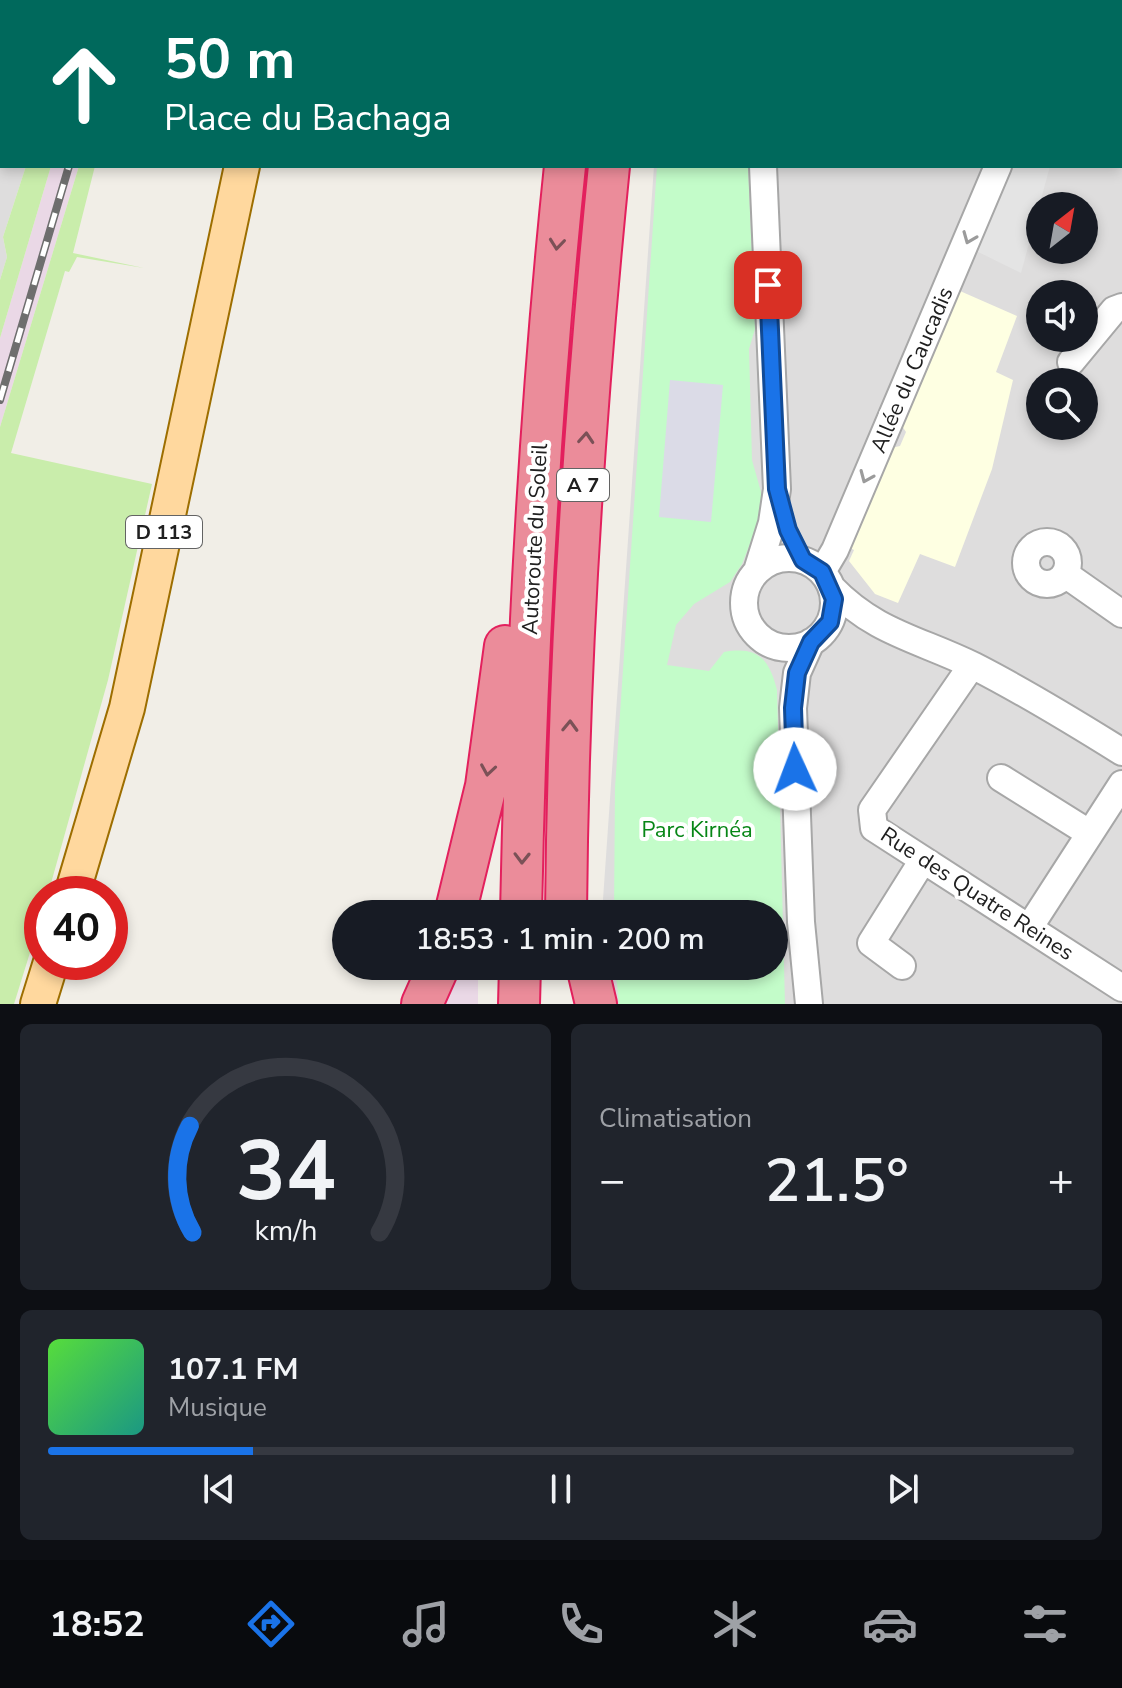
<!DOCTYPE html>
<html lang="fr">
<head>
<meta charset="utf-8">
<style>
  :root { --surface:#171b24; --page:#20242c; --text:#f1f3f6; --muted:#9ea1a6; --line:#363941; --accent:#1a73e8 }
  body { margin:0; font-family:"Nunito Sans",sans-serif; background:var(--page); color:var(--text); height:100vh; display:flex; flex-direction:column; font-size:30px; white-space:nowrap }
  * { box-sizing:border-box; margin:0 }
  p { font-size:26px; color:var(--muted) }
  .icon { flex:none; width:44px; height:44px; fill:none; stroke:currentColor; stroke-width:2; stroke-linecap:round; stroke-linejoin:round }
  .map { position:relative; height:1004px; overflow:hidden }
  .panel { display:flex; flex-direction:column; gap:20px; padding:20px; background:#0d0f14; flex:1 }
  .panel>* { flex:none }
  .hud { position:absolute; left:0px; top:0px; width:1122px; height:168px; box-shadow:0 4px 12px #0003; background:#00695c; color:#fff; overflow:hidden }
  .needle { width:52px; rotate:31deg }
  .tools { position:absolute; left:1026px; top:192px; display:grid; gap:16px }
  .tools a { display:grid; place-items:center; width:72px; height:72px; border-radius:50%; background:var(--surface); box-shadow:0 4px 12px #0003; font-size:40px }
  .speed { position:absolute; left:24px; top:876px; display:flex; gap:16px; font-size:40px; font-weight:700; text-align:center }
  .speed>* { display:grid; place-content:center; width:104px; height:104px; border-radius:50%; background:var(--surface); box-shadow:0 4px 12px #0003; line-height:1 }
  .speed .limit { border:12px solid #d22; background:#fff; color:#111 }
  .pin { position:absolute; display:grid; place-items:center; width:68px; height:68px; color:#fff; margin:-34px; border-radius:16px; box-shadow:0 4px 12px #0006 }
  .me { position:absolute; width:88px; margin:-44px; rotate:358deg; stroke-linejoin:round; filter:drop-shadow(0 0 6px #0008) }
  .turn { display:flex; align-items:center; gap:28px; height:168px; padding:0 32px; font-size:36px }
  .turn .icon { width:104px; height:104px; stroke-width:2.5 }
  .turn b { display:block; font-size:56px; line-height:68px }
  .big { font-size:60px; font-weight:600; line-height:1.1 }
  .panel .tile { flex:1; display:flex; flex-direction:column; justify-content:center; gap:12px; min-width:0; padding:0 28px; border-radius:12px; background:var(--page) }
  .panel .dial { align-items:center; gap:0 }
  .dial svg { height:208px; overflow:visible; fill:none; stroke:var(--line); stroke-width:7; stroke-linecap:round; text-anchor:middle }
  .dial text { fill:var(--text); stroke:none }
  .song { display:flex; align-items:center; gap:24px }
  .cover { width:96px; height:96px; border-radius:12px; background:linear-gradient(135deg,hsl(110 70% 55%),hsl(170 70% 35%)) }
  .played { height:8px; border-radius:4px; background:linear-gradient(90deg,var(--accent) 20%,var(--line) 20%) }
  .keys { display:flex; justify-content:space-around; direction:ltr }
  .heat { display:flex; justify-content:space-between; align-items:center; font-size:44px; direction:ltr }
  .panel .tiles { flex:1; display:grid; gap:20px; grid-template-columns:1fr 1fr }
  .tile:last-child { grid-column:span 2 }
  .trip { position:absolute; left:332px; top:900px; width:456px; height:80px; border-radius:40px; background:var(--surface); box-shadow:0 4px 12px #0003; font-weight:600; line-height:80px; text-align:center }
  .tabs { display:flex; height:128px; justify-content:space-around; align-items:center; background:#090b0e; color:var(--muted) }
  .tabs .icon { width:56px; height:56px }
  .tabs .on { color:var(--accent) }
  .tabs b { font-size:36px; color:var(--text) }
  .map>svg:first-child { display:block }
  .residential { fill:#dedddd; fill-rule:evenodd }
  .industrial { fill:#ead8e6 }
  .education { fill:#feffe2 }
  .grass { fill:#c9edab }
  .park { fill:#c3fcc9 }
  .parking { fill:#e4e4e4 }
  .plaza { fill:#dbdbe7 }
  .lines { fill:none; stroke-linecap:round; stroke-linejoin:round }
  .minor-casing { stroke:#a7a7a7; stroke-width:30 }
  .major-casing { stroke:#9d6e00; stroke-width:38 }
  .highway-casing { stroke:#e3205d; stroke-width:44 }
  .minor { stroke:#fff; stroke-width:26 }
  .major { stroke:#ffd89e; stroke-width:34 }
  .highway { stroke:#eb8c9a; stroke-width:40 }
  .rail-casing { stroke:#6e6e6e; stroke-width:8 }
  .rail { stroke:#fff; stroke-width:5; stroke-dasharray:15; stroke-linecap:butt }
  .oneway { stroke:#9b9b9b }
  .oneway2 { stroke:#7b5157 }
  .route-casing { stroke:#114b97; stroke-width:20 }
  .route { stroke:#1a73e8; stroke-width:14 }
  .labels { text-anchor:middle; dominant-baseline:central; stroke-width:8; stroke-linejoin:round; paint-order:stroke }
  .shield { fill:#fff; stroke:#636363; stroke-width:2 }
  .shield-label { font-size:20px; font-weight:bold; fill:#202020 }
  .street-label { font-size:22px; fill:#202020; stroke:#fff }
  .park-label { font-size:22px; fill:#078616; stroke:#fff }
</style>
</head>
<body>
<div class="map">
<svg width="1122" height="1004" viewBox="0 0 1122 1004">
  <rect width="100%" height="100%" fill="#f1eee7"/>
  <path class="residential" d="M 0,0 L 76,0 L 2,2 L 2,166 L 26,166 L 3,237 L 7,257 L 0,280 Z
    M 691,0 L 1122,0 L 1122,1004 L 612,1004 L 607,966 L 774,966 L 774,914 L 602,914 L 654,166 L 1120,166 L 1120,2 ZM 1040,206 L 1084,206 L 1084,250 L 1040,250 ZM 1040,294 L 1084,294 L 1084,338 L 1040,338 ZM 1040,382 L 1084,382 L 1084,426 L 1040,426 Z"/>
  <path class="industrial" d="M 51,166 L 79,166 L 0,427 L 0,338 Z
    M 457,966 L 478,967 L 478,1004 L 437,1004 Z"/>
  <path class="education" d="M 960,291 L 1017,316 L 996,372 L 1013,380 L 992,469 L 955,567 L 920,554 L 898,603 L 875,594 L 849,561 L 854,550 L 846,546 L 891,448 L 900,446 L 906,432 L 900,423 Z"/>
  <path class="grass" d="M 26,166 L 51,166 L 0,338 L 0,280 L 7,257 L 3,237 Z
    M 79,166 L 95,166 L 73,253 L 144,268 L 77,257 L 69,272 L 65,271 L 11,453 L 152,484 L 108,680 L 48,894 L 42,894 L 42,914 L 14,1004 L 0,1004 L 0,427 Z"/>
  <path class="park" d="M 657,166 L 748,166 L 755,329 L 749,349 L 752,460 L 761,492 L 761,516 L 742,564 L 730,582 L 694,604 L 676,625 L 667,665 L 709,671 L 724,652 C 757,646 769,658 777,690 L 785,1004 L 619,1004 L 615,966 L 774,966 L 774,914 L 614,914 L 615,788 Z"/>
  <path class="parking" d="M 998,166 L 1050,166 L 1021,273 L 966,246 Z"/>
  <path class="plaza" d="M 670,380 L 723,385 L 711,522 L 659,517 Z"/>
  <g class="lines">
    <g class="minor-casing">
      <path id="minor" d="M 810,0 L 811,2
        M 1055,0 L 1055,2
        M 1090,0 L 1094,0
        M 760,2 L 760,0
        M 942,2 L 948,0
        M 1001,2 L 1008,0
        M 1071,362 L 1114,310 L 1122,307
        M1026 563a21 21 0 1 1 42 0a21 21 0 1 1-42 0Z
        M744 603a45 45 0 1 1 90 0a45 45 0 1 1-90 0Z
        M 757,571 L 772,523 L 777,489 L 763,166
        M 822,572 L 835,550 L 998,166
        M 1065,574 L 1122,614
        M 831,587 C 875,633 919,639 974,666 C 1025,692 1074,722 1122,752
        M 972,665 L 872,810 L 874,828 L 1122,988
        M 1001,778 L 1089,833
        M 1029,928 L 1122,784
        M 902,966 L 871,943 L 923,860
        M 809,1004 L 801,922 L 793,708 L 797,673 L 811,642"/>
    </g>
    <g class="major-casing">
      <path id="major" d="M 276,2 L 277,0
        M 72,894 L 127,708 L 242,166
        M 38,1004 L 51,962"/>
    </g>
    <g class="highway-casing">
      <path id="highway" d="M 582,2 L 582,0
        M 626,2 L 626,0
        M 455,914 L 486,786 L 505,646
        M 521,914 C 526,664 539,415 565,166
        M 566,914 C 568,664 584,415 609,166
        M 587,966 L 596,1004
        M 422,1004 L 439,966
        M 519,1004 L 520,966"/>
    </g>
    <use href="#minor" class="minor"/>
    <use href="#major" class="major"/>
    <use href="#highway" class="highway"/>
    <g class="rail-casing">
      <path id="rail" d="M 110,2 L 110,0
        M 0,400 L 69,166"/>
    </g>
    <use href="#rail" class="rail"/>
  </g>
  <defs><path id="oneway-chevron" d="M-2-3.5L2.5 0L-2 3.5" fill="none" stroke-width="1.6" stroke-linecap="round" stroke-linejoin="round" transform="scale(2)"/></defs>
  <g class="oneway">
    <use href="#oneway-chevron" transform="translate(969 238) rotate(112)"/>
    <use href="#oneway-chevron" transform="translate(866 477) rotate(113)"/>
  </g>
  <g class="oneway2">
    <use href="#oneway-chevron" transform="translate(557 244) rotate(96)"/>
    <use href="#oneway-chevron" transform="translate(586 438) rotate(-86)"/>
    <use href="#oneway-chevron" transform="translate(570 726) rotate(-88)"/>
    <use href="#oneway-chevron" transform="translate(488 770) rotate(99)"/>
    <use href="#oneway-chevron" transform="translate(522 858) rotate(91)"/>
  </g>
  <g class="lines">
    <g class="route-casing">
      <path id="route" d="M 768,285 L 777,489 L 788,530 L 803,560 L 822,572 L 834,599 L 830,622 L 811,642 L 797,673 L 793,708 L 795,769"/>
    </g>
    <use href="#route" class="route"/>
  </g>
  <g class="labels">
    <g class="shield">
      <rect x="557" y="469" width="52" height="32" rx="6"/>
      <rect x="126" y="516" width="76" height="32" rx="6"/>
    </g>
    <g class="shield-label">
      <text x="583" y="485">A 7</text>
      <text x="164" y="532">D 113</text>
    </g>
    <g class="street-label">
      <text transform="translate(912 370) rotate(-67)">Allée du Caucadis</text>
      <text transform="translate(535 539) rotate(-87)">Autoroute du Soleil</text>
      <text transform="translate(977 894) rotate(33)">Rue des Quatre Reines</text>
    </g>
    <g class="park-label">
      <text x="697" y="830">Parc Kirnéa</text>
    </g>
  </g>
</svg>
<div class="tools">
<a><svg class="needle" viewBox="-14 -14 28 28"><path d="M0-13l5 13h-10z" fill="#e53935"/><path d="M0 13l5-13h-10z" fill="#9ea1a6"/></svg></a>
<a><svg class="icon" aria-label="sound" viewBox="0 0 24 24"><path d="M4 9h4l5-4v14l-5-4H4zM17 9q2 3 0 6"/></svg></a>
<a><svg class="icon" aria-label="search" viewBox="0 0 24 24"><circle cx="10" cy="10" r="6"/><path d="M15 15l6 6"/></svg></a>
</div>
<div class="speed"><div class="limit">40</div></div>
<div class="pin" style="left:768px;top:285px;background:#d93025"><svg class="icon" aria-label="arrive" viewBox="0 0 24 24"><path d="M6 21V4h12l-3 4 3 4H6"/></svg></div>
<svg class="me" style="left:795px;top:769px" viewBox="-20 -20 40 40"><circle r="19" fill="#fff"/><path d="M0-13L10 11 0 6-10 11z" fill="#1a73e8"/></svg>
<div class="trip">18:53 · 1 min · 200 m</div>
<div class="hud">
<div class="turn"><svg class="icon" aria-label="ahead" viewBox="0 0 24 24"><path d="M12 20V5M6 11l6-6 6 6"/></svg><div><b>50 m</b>Place du Bachaga</div></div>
</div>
</div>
<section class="panel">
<div class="tiles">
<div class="tile dial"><svg viewBox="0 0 100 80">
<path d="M14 69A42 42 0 1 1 86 69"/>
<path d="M14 69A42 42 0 0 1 13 28" stroke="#1a73e8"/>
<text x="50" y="56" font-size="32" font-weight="700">34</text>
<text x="50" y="72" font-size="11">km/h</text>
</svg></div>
<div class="tile"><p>Climatisation</p>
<div class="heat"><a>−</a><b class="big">21.5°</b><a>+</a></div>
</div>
<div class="tile">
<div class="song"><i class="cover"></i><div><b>107.1 FM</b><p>Musique</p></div></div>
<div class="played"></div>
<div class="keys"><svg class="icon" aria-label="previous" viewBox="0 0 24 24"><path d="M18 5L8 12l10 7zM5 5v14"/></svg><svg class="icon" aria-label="pause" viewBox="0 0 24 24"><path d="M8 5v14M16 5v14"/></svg><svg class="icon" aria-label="next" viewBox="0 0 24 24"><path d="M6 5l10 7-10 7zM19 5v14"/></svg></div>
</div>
</div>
</section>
<nav class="tabs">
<b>18:52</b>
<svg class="icon on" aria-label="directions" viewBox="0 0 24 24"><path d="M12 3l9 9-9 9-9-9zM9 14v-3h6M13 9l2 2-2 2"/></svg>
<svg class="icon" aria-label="music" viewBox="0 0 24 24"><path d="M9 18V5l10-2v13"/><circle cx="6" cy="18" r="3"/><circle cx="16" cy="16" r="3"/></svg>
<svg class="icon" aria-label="phone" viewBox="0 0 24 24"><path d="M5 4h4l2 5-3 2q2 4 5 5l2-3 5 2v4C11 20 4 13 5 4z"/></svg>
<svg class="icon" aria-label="climate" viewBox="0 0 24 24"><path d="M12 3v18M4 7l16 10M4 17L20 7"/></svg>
<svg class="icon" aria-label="car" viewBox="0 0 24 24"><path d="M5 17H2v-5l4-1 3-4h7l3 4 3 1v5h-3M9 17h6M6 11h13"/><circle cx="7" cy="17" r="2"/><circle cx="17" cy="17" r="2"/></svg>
<svg class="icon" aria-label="filters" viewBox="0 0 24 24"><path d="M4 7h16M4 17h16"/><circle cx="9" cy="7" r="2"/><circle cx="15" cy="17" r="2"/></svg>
</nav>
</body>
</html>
